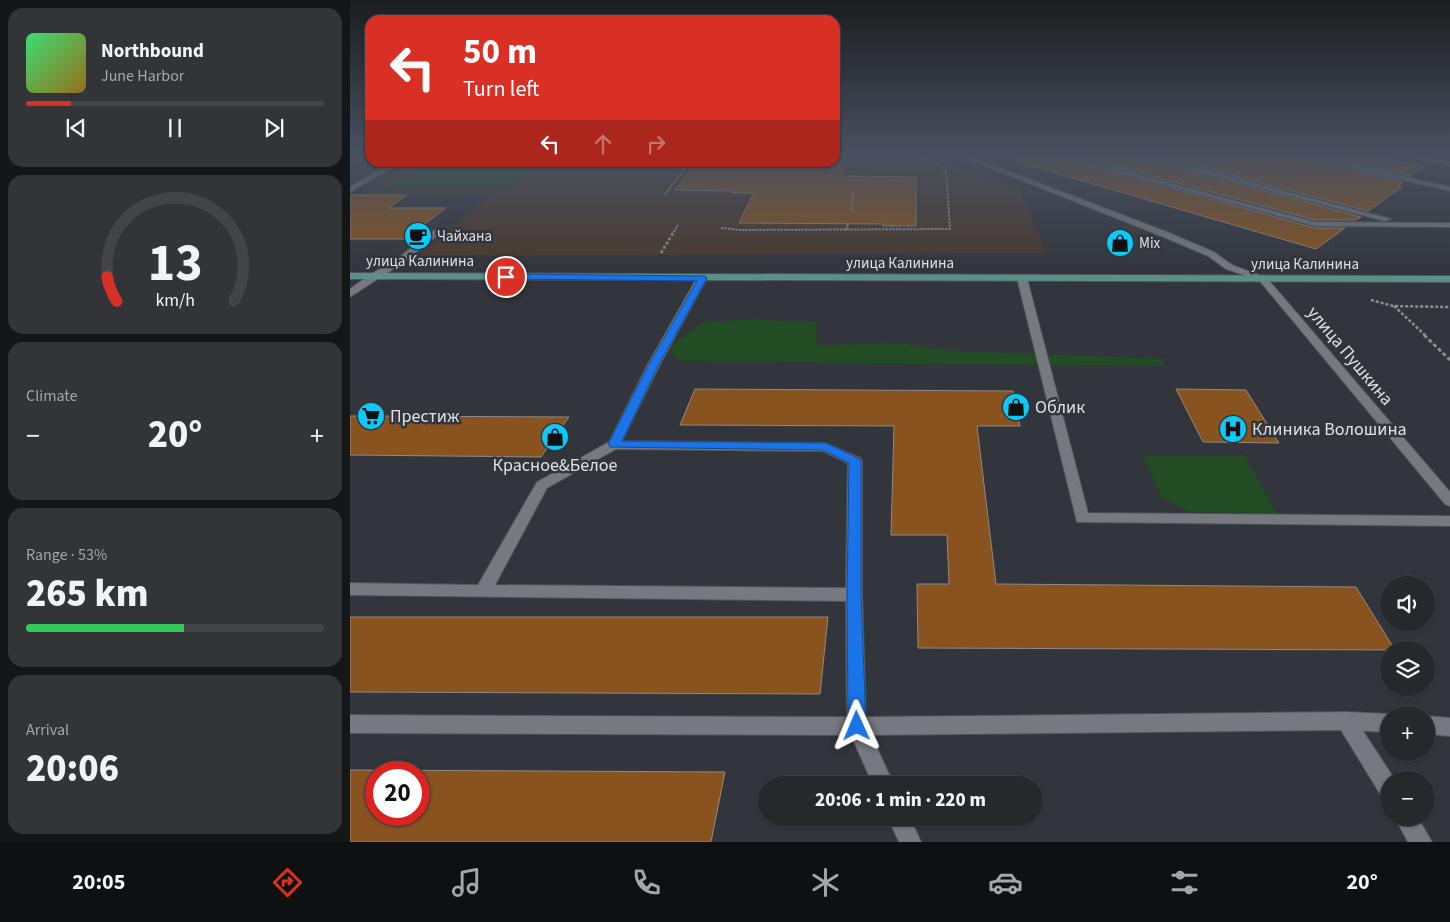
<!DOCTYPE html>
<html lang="en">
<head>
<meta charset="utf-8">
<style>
  :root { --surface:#26282c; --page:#323438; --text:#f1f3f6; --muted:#a4a6a9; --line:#424448; --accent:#d93025 }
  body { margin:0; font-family:"Source Sans 3",sans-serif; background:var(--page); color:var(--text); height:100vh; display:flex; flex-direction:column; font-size:19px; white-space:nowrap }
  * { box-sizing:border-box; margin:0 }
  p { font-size:16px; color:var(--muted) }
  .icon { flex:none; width:28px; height:28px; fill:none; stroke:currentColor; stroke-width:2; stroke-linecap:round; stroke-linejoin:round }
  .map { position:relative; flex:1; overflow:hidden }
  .panel { display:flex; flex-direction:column; gap:8px; padding:8px; background:#151618; width:350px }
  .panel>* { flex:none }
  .guide { position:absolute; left:15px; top:15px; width:475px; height:152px; border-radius:15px; box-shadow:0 1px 4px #0004,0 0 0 1px var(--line); background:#d93025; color:#fff; overflow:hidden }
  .controls { position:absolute; left:1030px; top:576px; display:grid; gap:10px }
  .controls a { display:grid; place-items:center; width:55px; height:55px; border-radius:50%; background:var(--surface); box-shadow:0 1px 4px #0004,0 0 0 1px var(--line); font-size:25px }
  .speed { position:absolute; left:15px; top:761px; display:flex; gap:10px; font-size:25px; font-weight:700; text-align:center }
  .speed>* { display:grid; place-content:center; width:65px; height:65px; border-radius:50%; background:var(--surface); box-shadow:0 1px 4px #0004,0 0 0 1px var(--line); line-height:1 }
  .speed .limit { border:8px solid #d22; background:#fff; color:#111 }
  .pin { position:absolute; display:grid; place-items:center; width:42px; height:42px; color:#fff; margin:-21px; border:2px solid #fff; border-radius:50%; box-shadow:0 1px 5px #0007 }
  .me { position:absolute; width:55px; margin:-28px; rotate:359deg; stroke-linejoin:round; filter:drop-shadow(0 0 4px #0008) }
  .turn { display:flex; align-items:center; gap:18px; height:105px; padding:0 15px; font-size:22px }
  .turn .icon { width:65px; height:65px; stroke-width:2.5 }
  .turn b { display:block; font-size:35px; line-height:42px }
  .lanes { display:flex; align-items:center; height:48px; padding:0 15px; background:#0003; justify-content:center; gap:25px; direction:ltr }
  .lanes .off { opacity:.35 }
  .big { font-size:38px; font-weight:800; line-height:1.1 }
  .panel .card { flex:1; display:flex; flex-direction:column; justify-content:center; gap:8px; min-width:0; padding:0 18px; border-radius:15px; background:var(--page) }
  .panel .dial { align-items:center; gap:0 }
  .dial svg { height:130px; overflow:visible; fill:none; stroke:var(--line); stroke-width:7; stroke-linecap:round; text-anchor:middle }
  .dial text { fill:var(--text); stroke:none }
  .song { display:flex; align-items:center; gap:15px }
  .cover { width:60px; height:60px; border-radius:8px; background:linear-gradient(135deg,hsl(140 70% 55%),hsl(40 70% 35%)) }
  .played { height:5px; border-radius:2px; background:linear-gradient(90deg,var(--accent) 15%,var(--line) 15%) }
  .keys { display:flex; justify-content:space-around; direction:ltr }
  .heat { display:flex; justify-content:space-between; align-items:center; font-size:28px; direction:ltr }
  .charge { height:8px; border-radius:4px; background:linear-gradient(90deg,#34c759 53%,var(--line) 0) }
  .trip { position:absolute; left:408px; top:776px; width:285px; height:50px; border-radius:25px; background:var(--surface); box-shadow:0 1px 4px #0004,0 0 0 1px var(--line); font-weight:800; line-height:50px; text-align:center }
  .menu { display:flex; height:80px; justify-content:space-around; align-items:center; background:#0f1012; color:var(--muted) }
  .menu .icon { width:35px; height:35px }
  .menu .current { color:var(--accent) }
  .menu b { font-size:22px; color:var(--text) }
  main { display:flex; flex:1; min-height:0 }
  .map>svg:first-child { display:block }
  .education { fill:#49392d }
  .green { fill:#224c23 }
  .building { fill:#88531f; stroke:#908984; fill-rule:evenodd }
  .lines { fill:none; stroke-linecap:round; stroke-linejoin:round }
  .lane-casing { stroke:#515458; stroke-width:2 }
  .street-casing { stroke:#515458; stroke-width:2 }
  .secondary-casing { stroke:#515458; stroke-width:2 }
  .path-far2 { stroke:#8c8e93; stroke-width:2; stroke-dasharray:2.5 1; stroke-linecap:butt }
  .path-far1 { stroke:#8c8e93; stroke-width:2.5; stroke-dasharray:3 2; stroke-linecap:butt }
  .path { stroke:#8c8e93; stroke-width:3; stroke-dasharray:4 2.5; stroke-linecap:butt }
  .lane { fill:#767980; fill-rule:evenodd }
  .street { fill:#767980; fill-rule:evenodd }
  .secondary { fill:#579189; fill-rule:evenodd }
  .route { fill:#1a73e8; stroke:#114b97 }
  .labels { text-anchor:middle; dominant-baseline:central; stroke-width:5; stroke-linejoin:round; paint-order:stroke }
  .far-poi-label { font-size:15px; fill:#dee0e3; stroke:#32353b; text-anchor:start }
  .far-street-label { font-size:15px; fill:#dee0e3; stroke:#32353b }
  .street-label { font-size:18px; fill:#dee0e3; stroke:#32353b }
  .poi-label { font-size:18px; fill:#dee0e3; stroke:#32353b; text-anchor:start }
</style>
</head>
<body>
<main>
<section class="panel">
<div class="card">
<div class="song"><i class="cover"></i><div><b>Northbound</b><p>June Harbor</p></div></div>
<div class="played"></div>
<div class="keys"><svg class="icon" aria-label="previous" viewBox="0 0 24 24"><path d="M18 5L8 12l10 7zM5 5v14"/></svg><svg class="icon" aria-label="pause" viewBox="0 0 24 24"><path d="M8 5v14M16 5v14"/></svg><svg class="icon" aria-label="next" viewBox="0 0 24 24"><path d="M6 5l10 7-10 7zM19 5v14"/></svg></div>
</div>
<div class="card dial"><svg viewBox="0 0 100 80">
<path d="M14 69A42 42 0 1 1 86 69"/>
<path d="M14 69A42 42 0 0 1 8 54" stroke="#d93025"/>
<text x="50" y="56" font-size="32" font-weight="700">13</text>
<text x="50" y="72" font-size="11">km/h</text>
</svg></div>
<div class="card"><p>Climate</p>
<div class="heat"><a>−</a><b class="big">20°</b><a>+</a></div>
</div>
<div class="card"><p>Range · 53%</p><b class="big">265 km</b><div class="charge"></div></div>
<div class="card"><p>Arrival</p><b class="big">20:06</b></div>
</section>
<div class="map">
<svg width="1100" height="842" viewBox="0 0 1100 842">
  <rect width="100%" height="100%" fill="#32353b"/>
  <path class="education" d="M 485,154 L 570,154 L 669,188 L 696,253 L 67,256 L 143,194 L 12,194 L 66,163 L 485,162 Z"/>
  <path class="green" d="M 81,162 L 191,162 L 191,163 L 153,189 L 37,188 Z
    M 395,319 L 466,322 L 467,345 L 550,343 L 591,350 L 815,359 L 813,366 L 329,361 L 319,347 L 353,323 Z
    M 793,455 L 894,455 L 927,513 L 839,512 L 811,497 Z"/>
  <path class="building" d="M 666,154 L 699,154 L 965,228 L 995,228 L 966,249 L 664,161 Z
    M 720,154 L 780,154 L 1011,217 L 1005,220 L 965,220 Z
    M 801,154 L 941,154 L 1053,182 L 1048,186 L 1052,187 L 1018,211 Z
    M 964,154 L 1014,154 L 1074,167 L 1061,176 Z
    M 441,162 L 494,162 L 491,176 L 566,177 L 566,226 L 533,226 L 533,224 L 389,223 L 404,193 L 381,193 L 383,191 L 325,190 L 344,165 L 440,166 Z
    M 0,195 L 57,195 L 39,208 L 96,208 L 55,239 L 0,239 Z
    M 345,389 L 663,391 L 670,426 L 627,426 L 646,584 L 1006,587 L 1045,650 L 568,648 L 567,584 L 599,584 L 597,535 L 541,535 L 544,426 L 330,425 Z
    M 826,389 L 896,390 L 929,443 L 853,442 Z
    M 0,416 L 21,416 L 219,417 L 191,457 L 0,455 Z
    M 0,617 L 478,617 L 470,694 L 0,692 Z
    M 0,770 L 375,772 L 361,842 L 0,842 ZM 26,772 L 69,772 L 69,815 L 26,815 Z"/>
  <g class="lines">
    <g class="lane-casing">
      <path id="lane" d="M 605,154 L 614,154 L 817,232 L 864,252 L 882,265 L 917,278 L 912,281 L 876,269 L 858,256 L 811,236 Z
        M 701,154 L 712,154 L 965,222 L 1100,223 L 1100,227 L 965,226 Z
        M 782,154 L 793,154 L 1041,219 L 1034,221 Z
        M 943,154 L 955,154 L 1100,187 L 1100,191 Z
        M 1047,154 L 1060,154 L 1100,162 L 1100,166 Z
        M 43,162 L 52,162 L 0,192 L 0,187 Z
        M 86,229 L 93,231 L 54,262 L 0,297 L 0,289 L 21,274 L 48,258 Z
        M 352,275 L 357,278 L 309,366 L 272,441 L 475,443 L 510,458 L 512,461 L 512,595 L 516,717 L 996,712 L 1039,714 L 1041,715 L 1039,715 L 1039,732 L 1013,731 L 1045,780 L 1039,780 L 1039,800 L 1032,797 L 991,730 L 521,735 L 544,785 L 523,785 L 501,735 L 0,733 L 0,715 L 497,717 L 496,601 L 0,595 L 0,583 L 128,585 L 187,482 L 259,442 L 297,366 L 347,278 ZM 266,449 L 473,451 L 498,463 L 496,588 L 145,585 L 197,488 Z
        M 672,275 L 677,278 L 738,513 L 1100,516 L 1100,526 L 727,522 L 667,278 Z
        M 1076,716 L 1100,718 L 1100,736 L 1076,734 Z
        M 538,818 L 560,818 L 571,842 L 549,842 Z
        M 1045,818 L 1068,818 L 1082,842 L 1058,842 Z"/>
    </g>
    <g class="street-casing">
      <path id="street" d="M 912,275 L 915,276 L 1100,492 L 1100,506 L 1095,504 L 909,280 L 907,278 Z"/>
    </g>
    <g class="secondary-casing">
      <path id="secondary" d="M 0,273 L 1100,276 L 1100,282 L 0,279 Z"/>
    </g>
    <path class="path-far2" d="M 315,195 L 339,162
      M 501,210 L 503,191
      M 371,228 L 390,230 L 600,229 L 596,171 L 592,167 L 565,154
      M 496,230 L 498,224
      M 322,235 L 328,225"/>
    <path class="path-far1" d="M 311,253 L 323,233
      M 1021,300 L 1043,306 L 1100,307
      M 1044,306 L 1076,336"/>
    <path class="path" d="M 1074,335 L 1100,360"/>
    <use href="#lane" class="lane"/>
    <use href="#street" class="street"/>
    <use href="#secondary" class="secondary"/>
  </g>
  <linearGradient id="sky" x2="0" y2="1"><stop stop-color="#1c1d20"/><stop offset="0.57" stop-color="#495160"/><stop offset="1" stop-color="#495160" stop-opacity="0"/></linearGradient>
  <rect width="1100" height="272" fill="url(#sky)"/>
  <path class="route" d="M 156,274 L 355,276 L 357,278 L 308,366 L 272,441 L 476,443 L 510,459 L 511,461 L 511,595 L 516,726 L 513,731 L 507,734 L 501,731 L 498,726 L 497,595 L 499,463 L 473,450 L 260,447 L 258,444 L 298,366 L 347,281 L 153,279 L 152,277 Z"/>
  <defs>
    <g id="cafe-disc" transform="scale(1.4375)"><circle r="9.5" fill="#0acafa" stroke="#32353b"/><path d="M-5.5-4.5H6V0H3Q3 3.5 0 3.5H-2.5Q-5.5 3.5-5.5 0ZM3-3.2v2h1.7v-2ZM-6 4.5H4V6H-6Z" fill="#111"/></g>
    <g id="shop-disc" transform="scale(1.4375)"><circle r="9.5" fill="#0acafa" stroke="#32353b"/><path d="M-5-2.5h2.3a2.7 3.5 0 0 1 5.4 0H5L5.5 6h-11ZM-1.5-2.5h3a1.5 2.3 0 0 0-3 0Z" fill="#111"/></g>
    <g id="supermarket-disc" transform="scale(1.4375)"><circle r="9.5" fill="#0acafa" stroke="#32353b"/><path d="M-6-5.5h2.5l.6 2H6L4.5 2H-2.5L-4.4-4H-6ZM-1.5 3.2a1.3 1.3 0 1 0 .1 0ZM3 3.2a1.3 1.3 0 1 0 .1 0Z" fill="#111"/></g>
    <g id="hospital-disc" transform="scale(1.4375)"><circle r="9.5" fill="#0acafa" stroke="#32353b"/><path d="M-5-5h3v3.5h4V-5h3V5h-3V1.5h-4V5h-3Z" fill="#111"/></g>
  </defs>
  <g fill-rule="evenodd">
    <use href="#cafe-disc" x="68" y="236"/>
    <use href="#shop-disc" x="770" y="243"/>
    <use href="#shop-disc" x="666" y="407"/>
    <use href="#supermarket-disc" x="21" y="416"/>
    <use href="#hospital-disc" x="883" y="429"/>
    <use href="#shop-disc" x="205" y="437"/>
  </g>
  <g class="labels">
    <g class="far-poi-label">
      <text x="87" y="236">Чайхана</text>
      <text x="789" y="243">Mix</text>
    </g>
    <g class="far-street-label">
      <text x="70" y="261">улица Калинина</text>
      <text x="550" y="263">улица Калинина</text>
      <text x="955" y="264">улица Калинина</text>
    </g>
    <g class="street-label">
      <text transform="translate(1000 356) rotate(50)">улица Пушкина</text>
    </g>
    <g class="poi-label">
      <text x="685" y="407">Облик</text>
      <text x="40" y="416">Престиж</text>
      <text x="902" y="429">Клиника Волошина</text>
      <text x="205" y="465" text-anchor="middle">Красное&amp;Белое</text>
    </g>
  </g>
</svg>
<div class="controls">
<a><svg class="icon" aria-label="sound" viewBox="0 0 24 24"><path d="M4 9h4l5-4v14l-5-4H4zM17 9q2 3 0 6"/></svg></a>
<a><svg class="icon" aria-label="layers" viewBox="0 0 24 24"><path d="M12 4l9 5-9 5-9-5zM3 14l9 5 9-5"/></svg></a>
<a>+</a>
<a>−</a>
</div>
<div class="speed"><div class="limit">20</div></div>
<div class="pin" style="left:156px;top:277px;background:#d93025"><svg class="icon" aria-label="arrive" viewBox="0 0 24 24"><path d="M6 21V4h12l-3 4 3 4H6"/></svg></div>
<svg class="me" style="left:507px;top:726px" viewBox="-20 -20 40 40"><path d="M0-17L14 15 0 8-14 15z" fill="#1a73e8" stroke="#fff" stroke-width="4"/></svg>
<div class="trip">20:06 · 1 min · 220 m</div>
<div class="guide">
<div class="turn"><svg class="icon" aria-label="left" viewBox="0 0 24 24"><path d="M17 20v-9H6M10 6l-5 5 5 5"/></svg><div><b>50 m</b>Turn left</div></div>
<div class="lanes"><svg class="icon" aria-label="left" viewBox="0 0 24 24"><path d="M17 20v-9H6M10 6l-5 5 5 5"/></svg><svg class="icon off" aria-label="ahead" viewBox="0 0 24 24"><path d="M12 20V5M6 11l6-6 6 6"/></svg><svg class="icon off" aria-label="right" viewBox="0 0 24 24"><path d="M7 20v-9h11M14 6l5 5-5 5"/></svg></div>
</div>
</div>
</main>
<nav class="menu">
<b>20:05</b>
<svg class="icon current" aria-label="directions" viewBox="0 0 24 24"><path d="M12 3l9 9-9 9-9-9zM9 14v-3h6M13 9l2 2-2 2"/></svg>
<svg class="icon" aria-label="music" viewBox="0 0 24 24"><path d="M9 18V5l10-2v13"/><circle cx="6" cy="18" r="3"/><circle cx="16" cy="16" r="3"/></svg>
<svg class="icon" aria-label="phone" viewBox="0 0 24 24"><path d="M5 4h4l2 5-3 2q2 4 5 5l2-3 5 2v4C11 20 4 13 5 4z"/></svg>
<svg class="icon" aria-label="climate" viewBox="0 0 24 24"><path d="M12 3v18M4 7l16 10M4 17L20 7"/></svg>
<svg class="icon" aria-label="car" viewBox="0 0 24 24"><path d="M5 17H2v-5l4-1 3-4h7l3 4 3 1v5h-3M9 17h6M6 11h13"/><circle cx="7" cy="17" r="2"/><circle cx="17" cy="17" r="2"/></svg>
<svg class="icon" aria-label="filters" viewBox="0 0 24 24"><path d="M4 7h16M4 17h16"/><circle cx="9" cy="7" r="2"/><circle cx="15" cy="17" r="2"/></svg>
<b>20°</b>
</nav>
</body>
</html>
